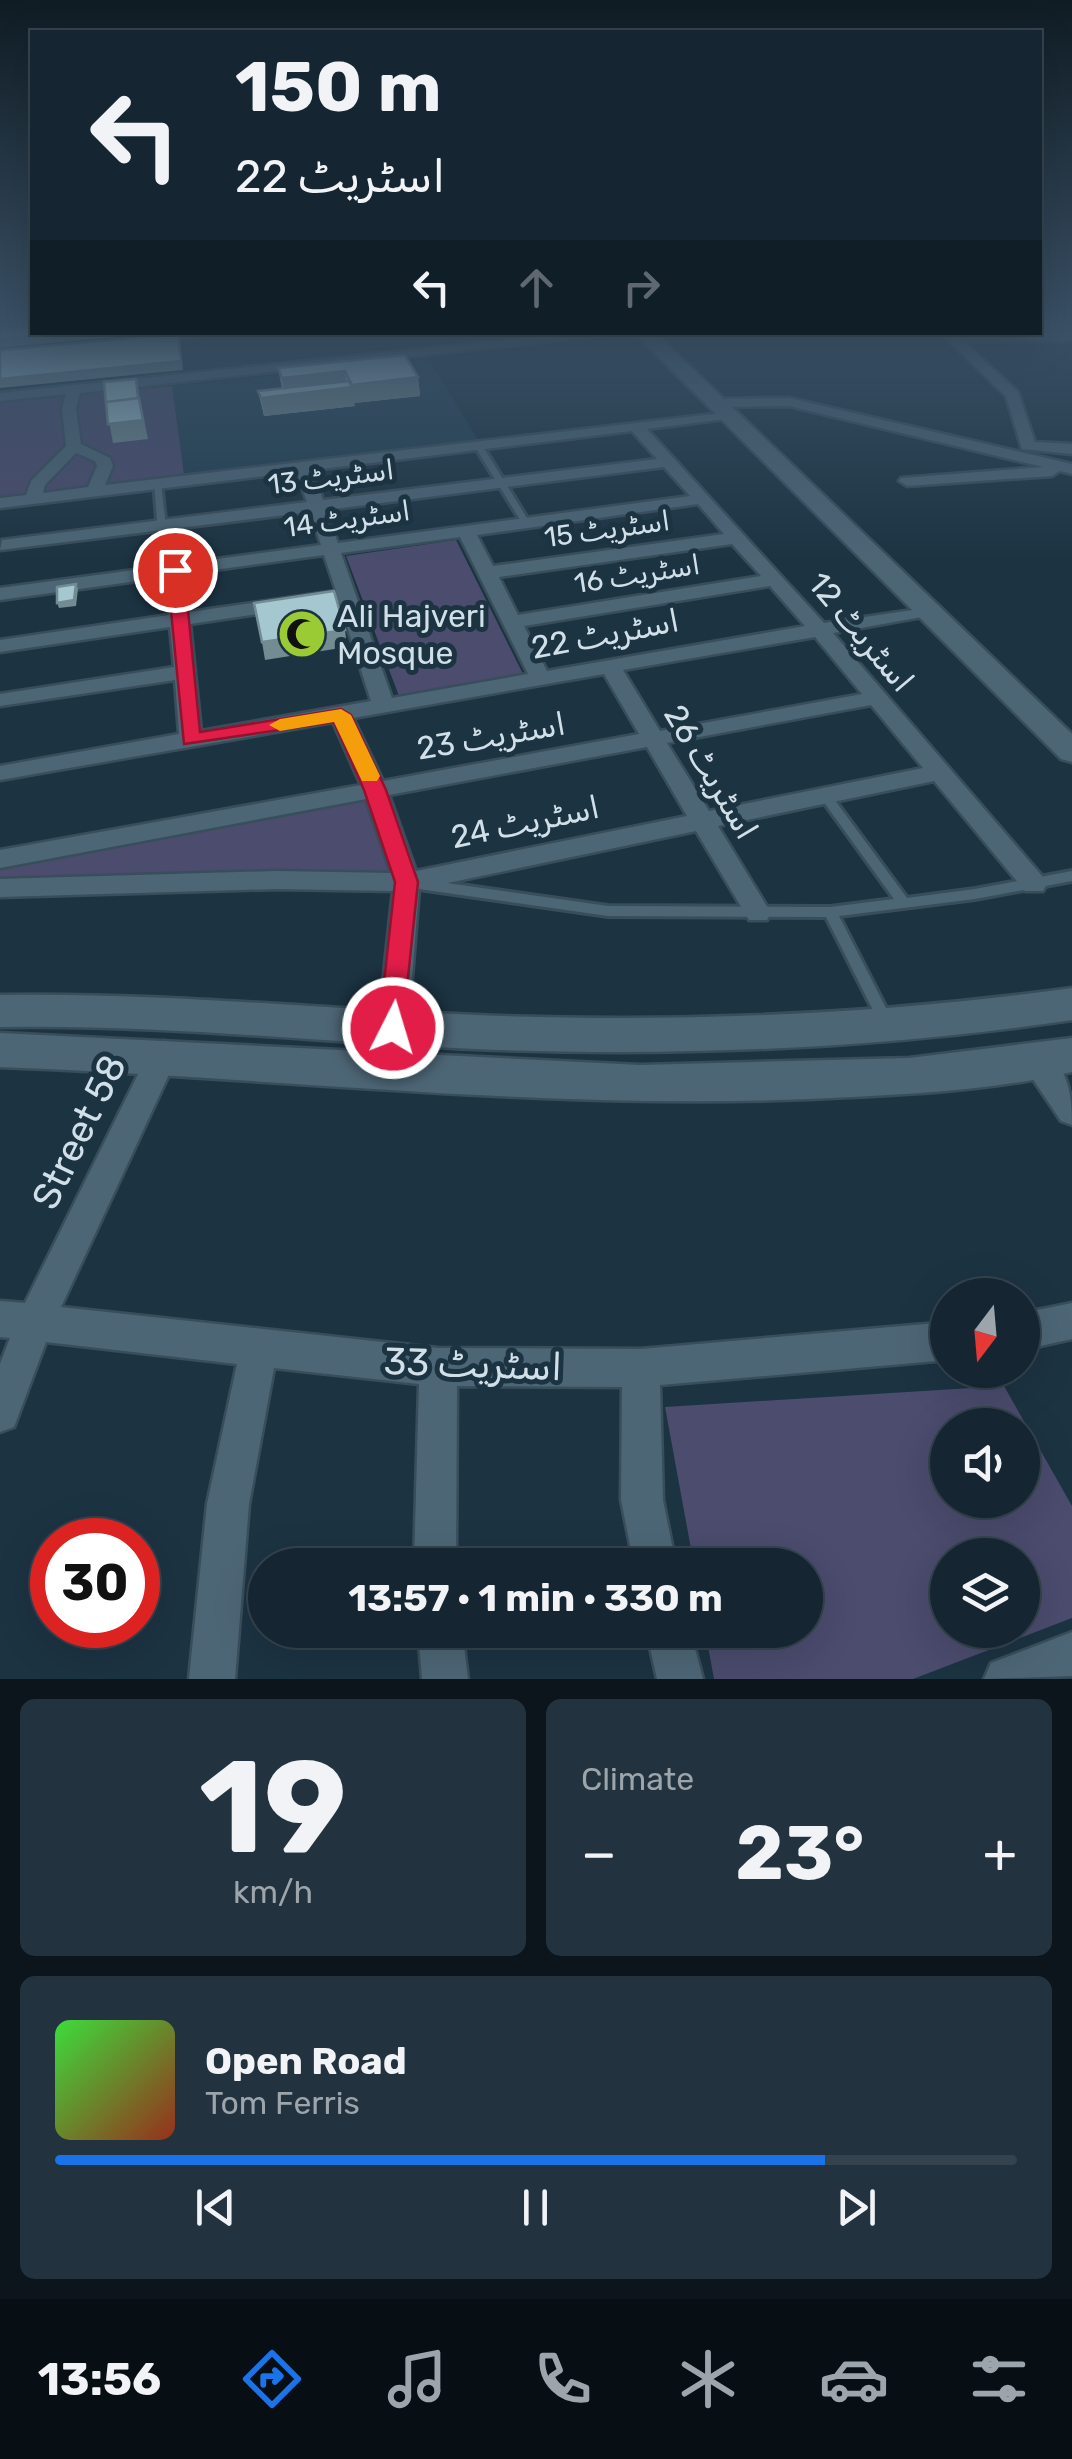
<!DOCTYPE html>
<html lang="en">
<head>
<meta charset="utf-8">
<style>
  :root { --surface:#152632; --page:#22323e; --text:#f1f3f6; --muted:#9da5ac; --line:#34434d; --accent:#1a73e8 }
  body { margin:0; font-family:Rubik,"Noto Sans Arabic",sans-serif; background:var(--page); color:var(--text); height:100vh; display:flex; flex-direction:column; font-size:38px; white-space:nowrap }
  * { box-sizing:border-box; margin:0 }
  p { font-size:32px; color:var(--muted) }
  .icon { flex:none; width:55px; height:55px; fill:none; stroke:currentColor; stroke-width:2; stroke-linecap:round; stroke-linejoin:round }
  .map { position:relative; height:1679px; overflow:hidden }
  .drawer { display:flex; flex-direction:column; gap:20px; padding:20px; background:#0c151c; flex:1 }
  .drawer>* { flex:none }
  .guide { position:absolute; left:30px; top:30px; width:1012px; height:305px; border-radius:0px; box-shadow:0 10px 40px #0002,0 0 0 2px var(--line); background:#152632; color:var(--text); overflow:hidden }
  .needle { width:65px; rotate:196deg }
  .controls { position:absolute; left:930px; top:1278px; display:grid; gap:20px }
  .controls a { display:grid; place-items:center; width:110px; height:110px; border-radius:50%; background:var(--surface); box-shadow:0 10px 40px #0002,0 0 0 2px var(--line); font-size:50px }
  .speed { position:absolute; left:30px; top:1518px; display:flex; gap:20px; font-size:50px; font-weight:700; text-align:center }
  .speed>* { display:grid; place-content:center; width:130px; height:130px; border-radius:50%; background:var(--surface); box-shadow:0 10px 40px #0002,0 0 0 2px var(--line); line-height:1 }
  .speed .limit { border:15px solid #d22; background:#fff; color:#111 }
  .pin { position:absolute; display:grid; place-items:center; width:85px; height:85px; color:#fff; margin:-42px; border:5px solid #fff; border-radius:50%; box-shadow:0 2px 10px #0007 }
  .me { position:absolute; width:110px; margin:-55px; rotate:5deg; stroke-linejoin:round; filter:drop-shadow(0 0 8px #0008) }
  .turn { display:flex; align-items:center; gap:35px; height:210px; padding:0 40px; font-size:45px }
  .turn .icon { width:130px; height:130px; stroke-width:2.5 }
  .turn b { display:block; font-size:70px; line-height:85px }
  .lanes { display:flex; align-items:center; height:95px; padding:0 40px; background:#0003; justify-content:center; gap:50px; direction:ltr }
  .lanes .off { opacity:.35 }
  .big { font-size:75px; font-weight:700; line-height:1.1 }
  .drawer .widget { flex:1; display:flex; flex-direction:column; justify-content:center; gap:15px; min-width:0; padding:0 35px; border-radius:15px; background:var(--page) }
  .drawer .dial { align-items:center; gap:0 }
  .dial b { font-size:130px; line-height:1 }
  .song { display:flex; align-items:center; gap:30px }
  .cover { width:120px; height:120px; border-radius:15px; background:linear-gradient(135deg,hsl(120 70% 55%),hsl(10 70% 35%)) }
  .played { height:10px; border-radius:5px; background:linear-gradient(90deg,var(--accent) 80%,var(--line) 80%) }
  .keys { display:flex; justify-content:space-around; direction:ltr }
  .heat { display:flex; justify-content:space-between; align-items:center; font-size:55px; direction:ltr }
  .drawer .tiles { flex:1; display:grid; gap:20px; grid-template-columns:1fr 1fr }
  .widget:last-child { grid-column:span 2 }
  .trip { position:absolute; left:248px; top:1548px; width:575px; height:100px; border-radius:50px; background:var(--surface); box-shadow:0 10px 40px #0002,0 0 0 2px var(--line); font-weight:700; line-height:100px; text-align:center }
  .tab-bar { display:flex; height:160px; justify-content:space-around; align-items:center; background:#080f14; color:var(--muted) }
  .tab-bar .icon { width:70px; height:70px }
  .tab-bar .on { color:var(--accent) }
  .tab-bar b { font-size:45px; color:var(--text) }
  .map>svg:first-child { display:block }
  .built { fill:#213f52 }
  .green { fill:#4b4c6e; fill-rule:evenodd }
  .lines { fill:none; stroke-linecap:round; stroke-linejoin:round }
  .service-casing { stroke:#394e5b; stroke-width:6 }
  .minor-casing { stroke:#394e5b; stroke-width:5 }
  .secondary-casing { stroke:#394e5b; stroke-width:5 }
  .service { fill:#4d6676; fill-rule:evenodd }
  .minor { fill:#4d6676; fill-rule:evenodd }
  .secondary { fill:#4d6676; fill-rule:evenodd }
  .wall { fill:#8dabb3 }
  .shaded-wall { fill:#738b92 }
  .building { fill:#a4c7d0; stroke:#738b92; stroke-width:2.5 }
  .route { fill:#e11d48; stroke:#92132f; stroke-width:2.5 }
  .slow { fill:#f59e0b }
  .labels { text-anchor:middle; dominant-baseline:central; stroke-width:10; stroke-linejoin:round; paint-order:stroke }
  .far-street-label { font-size:28px; fill:#d1dfe9; stroke:#1c3342 }
  .poi-label { font-size:32px; fill:#d1dfe9; stroke:#1c3342; text-anchor:start }
  .street-label { font-size:32px; fill:#d1dfe9; stroke:#1c3342 }
  .near-street-label { font-size:38px; fill:#d1dfe9; stroke:#1c3342 }
</style>
</head>
<body>
<div class="map">
<svg width="1072" height="1679" viewBox="0 0 1072 1679">
  <rect width="100%" height="100%" fill="#1c3342"/>
  <path class="built" d="M 429,359 L 478,440 L 184,474 L 172,386 Z"/>
  <path class="green" d="M 172,386 L 184,474 L 0,498 L 0,402 Z
    M 456,540 L 525,678 L 399,696 L 346,556 Z
    M 372,793 L 398,878 L 0,885 L 0,861 Z
    M 1004,1386 L 1072,1506 L 1072,1618 L 913,1679 L 714,1679 L 705,1630 L 805,1630 L 805,1565 L 694,1565 L 665,1407 ZM 948,1425 L 1022,1425 L 1022,1500 L 948,1500 ZM 948,1555 L 1022,1555 L 1022,1630 L 948,1630 Z"/>
  <g class="lines">
    <g class="service-casing">
      <path id="service" d="M 475,443 L 482,445 L 530,523 L 529,525 L 522,523 L 474,445 Z
        M 154,481 L 161,483 L 171,572 L 166,575 L 161,572 Z
        M 827,794 L 831,795 L 907,898 L 975,889 L 1072,871 L 1072,881 L 975,899 L 839,916 L 887,1010 L 885,1014 L 880,1016 L 875,1014 L 826,917 L 608,916 L 419,889 L 414,887 L 412,884 L 414,881 L 419,879 L 608,906 L 830,907 L 894,899 L 823,801 L 821,798 Z"/>
    </g>
    <g class="minor-casing">
      <path id="minor" d="M 178,332 L 224,332 L 144,344 L 138,340 Z
        M 584,332 L 632,332 L 80,393 L 76,409 L 81,444 L 110,458 L 113,466 L 105,485 L 730,412 L 730,418 L 725,419 L 647,429 L 824,623 L 933,607 L 933,615 L 833,633 L 1043,877 L 1047,884 L 1043,891 L 1025,891 L 934,781 L 718,826 L 771,913 L 767,920 L 749,920 L 696,831 L 419,889 L 408,1028 L 403,1036 L 393,1040 L 383,1036 L 378,1028 L 393,891 L 277,889 L 0,897 L 0,879 L 277,871 L 391,873 L 366,799 L 0,868 L 0,850 L 361,785 L 333,722 L 0,780 L 0,766 L 179,734 L 175,680 L 0,706 L 0,694 L 174,667 L 170,627 L 0,652 L 0,640 L 169,615 L 166,577 L 0,600 L 0,588 L 321,545 L 310,512 L 0,550 L 2,540 L 307,502 L 297,472 L 0,508 L 0,498 L 26,495 L 31,481 L 66,446 L 62,409 L 66,394 L 0,401 L 0,393 ZM 632,431 L 657,459 L 323,500 L 313,470 ZM 76,453 L 95,461 L 97,466 L 88,487 L 43,493 L 45,485 ZM 664,467 L 690,496 L 338,543 L 326,510 ZM 698,504 L 724,534 L 493,566 L 477,535 ZM 460,537 L 528,674 L 392,698 L 341,553 ZM 732,544 L 761,576 L 518,615 L 499,577 ZM 324,555 L 336,591 L 189,612 L 185,574 ZM 770,586 L 805,626 L 547,671 L 524,626 ZM 339,602 L 371,701 L 201,731 L 190,624 ZM 815,637 L 862,694 L 660,731 L 623,670 ZM 604,674 L 639,734 L 383,781 L 353,718 ZM 871,705 L 923,768 L 709,811 L 667,743 ZM 647,747 L 687,816 L 416,871 L 389,795 Z
        M 940,332 L 1072,332 L 1072,340 L 964,342 L 1018,392 L 1035,442 L 1072,444 L 1072,454 L 1022,449 L 1006,396 Z
        M 789,398 L 1072,464 L 1072,474 L 1060,471 L 1052,476 L 907,486 L 899,481 L 901,478 L 1043,467 L 789,406 L 713,407 L 706,403 L 713,399 Z
        M 164,1041 L 175,1044 L 179,1053 L 61,1307 L 438,1348 L 641,1349 L 948,1322 L 948,1360 L 660,1385 L 663,1500 L 676,1565 L 634,1565 L 621,1500 L 622,1387 L 457,1386 L 456,1565 L 414,1565 L 419,1384 L 274,1368 L 249,1504 L 235,1679 L 189,1679 L 207,1504 L 237,1364 L 46,1342 L 14,1427 L 0,1432 L 0,1364 L 10,1338 L 0,1337 L 0,1301 L 25,1303 L 153,1044 Z
        M 1037,1050 C 1069,1062 1072,1096 1072,1125 L 1061,1121 L 1022,1063 L 1026,1054 Z
        M 1072,1303 L 1072,1339 L 1022,1350 L 1022,1313 Z
        M 418,1630 L 462,1630 L 468,1679 L 422,1679 Z
        M 646,1630 L 690,1630 L 703,1679 L 657,1679 Z
        M 1072,1632 L 1072,1676 L 984,1679 L 991,1663 Z"/>
    </g>
    <g class="secondary-casing">
      <path id="secondary" d="M 634,332 L 654,332 L 1072,734 L 1072,762 L 1061,759 Z
        M 1072,988 L 1072,1020 C 874,1049 676,1057 476,1049 C 317,1042 159,1024 0,1027 L 0,995 C 159,992 317,1009 476,1015 C 676,1023 874,1015 1072,988 Z
        M 0,1033 L 640,1065 L 909,1058 L 1072,1038 L 1072,1072 C 985,1092 897,1095 809,1099 C 539,1110 270,1077 0,1067 Z"/>
    </g>
    <use href="#service" class="service"/>
    <use href="#minor" class="minor"/>
    <use href="#secondary" class="secondary"/>
  </g>
  <path class="wall" d="M 278,368 L 418,377 L 420,396 L 354,403 L 355,406 L 264,416 L 258,391 L 282,389 Z"/>
  <path class="shaded-wall" d="M 71,332 L 171,332 L 0,348 L 0,339 Z
    M 180,343 L 183,370 L 0,388 L 0,379 Z
    M 345,371 L 347,388 L 352,385 L 418,377 L 420,396 L 354,403 L 355,406 L 264,416 L 261,398 L 284,395 L 282,378 Z
    M 136,379 L 148,439 L 113,443 L 106,405 Z
    M 76,584 L 78,589 L 76,606 L 59,608 L 57,603 Z
    M 345,630 L 347,647 L 265,660 L 262,642 Z"/>
  <path class="building" d="M 0,327 L 32,327 L 32,332 L 71,332 L 0,339 Z
    M 178,334 L 181,361 L 0,379 L 0,350 Z
    M 405,355 L 418,377 L 352,385 L 345,371 L 282,378 L 278,368 Z
    M 136,379 L 138,398 L 106,402 L 106,405 L 104,382 Z
    M 349,381 L 352,387 L 261,398 L 258,391 Z
    M 139,398 L 143,420 L 108,424 L 106,402 Z
    M 76,584 L 74,600 L 57,603 L 57,587 Z
    M 334,591 L 345,630 L 262,642 L 254,603 Z"/>
  <linearGradient id="sky" x2="0" y2="1"><stop stop-color="#0f1c24"/><stop offset="0.58" stop-color="#3a5065"/><stop offset="1" stop-color="#3a5065" stop-opacity="0"/></linearGradient>
  <rect width="1072" height="562" fill="url(#sky)"/>
  <path class="route" d="M 175,565 L 184,570 L 200,732 L 341,709 L 351,715 L 386,790 L 418,882 L 402,1035 L 383,1035 L 379,1028 L 395,882 L 364,790 L 334,722 L 184,744 L 167,570 Z"/>
  <path class="slow" d="M 341,709 L 351,715 L 380,776 L 377,781 L 362,781 L 334,722 L 280,731 L 269,725 L 280,719 Z"/>
  <defs>
    <g id="mosque-disc" transform="scale(2.5)"><circle r="9.5" fill="#9acb34" stroke="#1c3342"/><path d="M3.5-4.9A6 6 0 1 0 3.5 4.9A5 5 0 1 1 3.5-4.9Z" fill="#111"/></g>
  </defs>
  <g fill-rule="evenodd">
    <use href="#mosque-disc" x="302" y="634"/>
  </g>
  <g class="labels">
    <g class="far-street-label">
      <text transform="translate(331 477) rotate(-7)">اسٹریٹ 13</text>
      <text transform="translate(347 519) rotate(-8)">اسٹریٹ 14</text>
      <text transform="translate(607 529) rotate(-8)">اسٹریٹ 15</text>
      <text transform="translate(637 574) rotate(-9)">اسٹریٹ 16</text>
    </g>
    <g class="poi-label">
      <text x="337" y="616">Ali Hajveri<tspan x="337" dy="37">Mosque</tspan></text>
    </g>
    <g class="street-label">
      <text transform="translate(861 632) rotate(50)">اسٹریٹ 12</text>
      <text transform="translate(605 634) rotate(-11)">اسٹریٹ 22</text>
      <text transform="translate(491 736) rotate(-10)">اسٹریٹ 23</text>
      <text transform="translate(711 772) rotate(59)">اسٹریٹ 26</text>
      <text transform="translate(525 822) rotate(-12)">اسٹریٹ 24</text>
    </g>
    <g class="near-street-label">
      <text transform="translate(79 1132) rotate(-64)">Street 58</text>
      <text transform="translate(473 1364) rotate(2)">اسٹریٹ 33</text>
    </g>
  </g>
</svg>
<div class="controls">
<a><svg class="needle" viewBox="-14 -14 28 28"><path d="M0-13l5 13h-10z" fill="#e53935"/><path d="M0 13l5-13h-10z" fill="#9da5ac"/></svg></a>
<a><svg class="icon" aria-label="sound" viewBox="0 0 24 24"><path d="M4 9h4l5-4v14l-5-4H4zM17 9q2 3 0 6"/></svg></a>
<a><svg class="icon" aria-label="layers" viewBox="0 0 24 24"><path d="M12 4l9 5-9 5-9-5zM3 14l9 5 9-5"/></svg></a>
</div>
<div class="speed"><div class="limit">30</div></div>
<div class="pin" style="left:175px;top:570px;background:#d93025"><svg class="icon" aria-label="arrive" viewBox="0 0 24 24"><path d="M6 21V4h12l-3 4 3 4H6"/></svg></div>
<svg class="me" style="left:393px;top:1028px" viewBox="-20 -20 40 40"><circle r="17" fill="#e11d48" stroke="#fff" stroke-width="3"/><path d="M0-11L8 9 0 5-8 9z" fill="#fff"/></svg>
<div class="trip">13:57 · 1 min · 330 m</div>
<div class="guide">
<div class="turn"><svg class="icon" aria-label="left" viewBox="0 0 24 24"><path d="M17 20v-9H6M10 6l-5 5 5 5"/></svg><div><b>150 m</b>اسٹریٹ 22</div></div>
<div class="lanes"><svg class="icon" aria-label="left" viewBox="0 0 24 24"><path d="M17 20v-9H6M10 6l-5 5 5 5"/></svg><svg class="icon off" aria-label="ahead" viewBox="0 0 24 24"><path d="M12 20V5M6 11l6-6 6 6"/></svg><svg class="icon off" aria-label="right" viewBox="0 0 24 24"><path d="M7 20v-9h11M14 6l5 5-5 5"/></svg></div>
</div>
</div>
<section class="drawer">
<div class="tiles">
<div class="widget dial"><b>19</b><p>km/h</p></div>
<div class="widget"><p>Climate</p>
<div class="heat"><a>−</a><b class="big">23°</b><a>+</a></div>
</div>
<div class="widget">
<div class="song"><i class="cover"></i><div><b>Open Road</b><p>Tom Ferris</p></div></div>
<div class="played"></div>
<div class="keys"><svg class="icon" aria-label="previous" viewBox="0 0 24 24"><path d="M18 5L8 12l10 7zM5 5v14"/></svg><svg class="icon" aria-label="pause" viewBox="0 0 24 24"><path d="M8 5v14M16 5v14"/></svg><svg class="icon" aria-label="next" viewBox="0 0 24 24"><path d="M6 5l10 7-10 7zM19 5v14"/></svg></div>
</div>
</div>
</section>
<nav class="tab-bar">
<b>13:56</b>
<svg class="icon on" aria-label="directions" viewBox="0 0 24 24"><path d="M12 3l9 9-9 9-9-9zM9 14v-3h6M13 9l2 2-2 2"/></svg>
<svg class="icon" aria-label="music" viewBox="0 0 24 24"><path d="M9 18V5l10-2v13"/><circle cx="6" cy="18" r="3"/><circle cx="16" cy="16" r="3"/></svg>
<svg class="icon" aria-label="phone" viewBox="0 0 24 24"><path d="M5 4h4l2 5-3 2q2 4 5 5l2-3 5 2v4C11 20 4 13 5 4z"/></svg>
<svg class="icon" aria-label="climate" viewBox="0 0 24 24"><path d="M12 3v18M4 7l16 10M4 17L20 7"/></svg>
<svg class="icon" aria-label="car" viewBox="0 0 24 24"><path d="M5 17H2v-5l4-1 3-4h7l3 4 3 1v5h-3M9 17h6M6 11h13"/><circle cx="7" cy="17" r="2"/><circle cx="17" cy="17" r="2"/></svg>
<svg class="icon" aria-label="filters" viewBox="0 0 24 24"><path d="M4 7h16M4 17h16"/><circle cx="9" cy="7" r="2"/><circle cx="15" cy="17" r="2"/></svg>
</nav>
</body>
</html>
